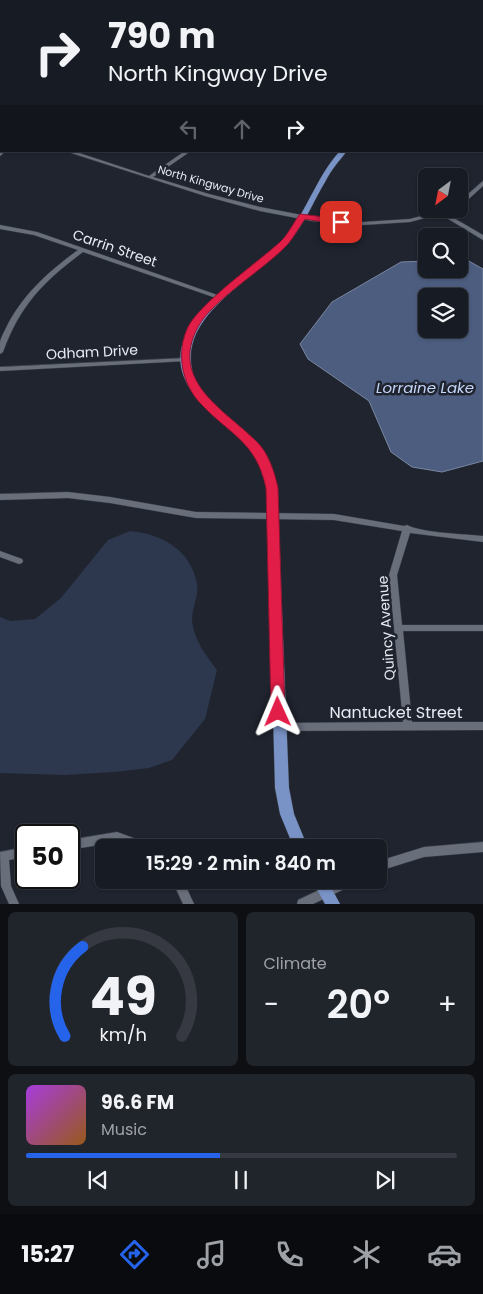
<!DOCTYPE html>
<html lang="en">
<head>
<meta charset="utf-8">
<style>
  :root { --surface:#171b23; --page:#20242b; --text:#f1f3f6; --muted:#9ea1a6; --line:#363941; --accent:#2563eb }
  body { margin:0; font-family:Poppins,sans-serif; background:var(--page); color:var(--text); height:100vh; display:flex; flex-direction:column; font-size:19px; white-space:nowrap }
  * { box-sizing:border-box; margin:0 }
  p { font-size:16px; color:var(--muted) }
  .icon { flex:none; width:28px; height:28px; fill:none; stroke:currentColor; stroke-width:2; stroke-linecap:round; stroke-linejoin:round }
  .map { position:relative; height:904px; overflow:hidden }
  .sheet { display:flex; flex-direction:column; gap:8px; padding:8px; background:#0d0f13; flex:1 }
  .sheet>* { flex:none }
  .top-card { position:absolute; left:0px; top:0px; width:484px; height:152px; box-shadow:0 1px 4px #0004,0 0 0 1px var(--line); background:#171b23; color:var(--text); overflow:hidden }
  .needle { width:32px; rotate:212deg }
  .controls { position:absolute; left:418px; top:168px; display:grid; gap:10px }
  .controls a { display:grid; place-items:center; width:50px; height:50px; border-radius:8px; background:var(--surface); box-shadow:0 1px 4px #0004,0 0 0 1px var(--line); font-size:25px }
  .speed { position:absolute; left:15px; top:824px; display:flex; gap:10px; font-size:25px; font-weight:700; text-align:center }
  .speed>* { display:grid; place-content:center; width:65px; height:65px; border-radius:50%; background:var(--surface); box-shadow:0 1px 4px #0004,0 0 0 1px var(--line); line-height:1 }
  .speed .limit { border:2px solid #111; border-radius:8px; background:#fff; color:#111 }
  .pin { position:absolute; display:grid; place-items:center; width:42px; height:42px; color:#fff; margin:-21px; border-radius:10px; box-shadow:0 2px 8px #0006 }
  .me { position:absolute; width:55px; margin:-28px; rotate:359deg; stroke-linejoin:round; filter:drop-shadow(0 0 4px #0008) }
  .turn { display:flex; align-items:center; gap:18px; height:105px; padding:0 25px; font-size:22px }
  .turn .icon { width:65px; height:65px; stroke-width:2.5 }
  .turn b { display:block; font-size:35px; line-height:42px }
  .lanes { display:flex; align-items:center; height:48px; padding:0 25px; background:#0003; justify-content:center; gap:25px; direction:ltr }
  .lanes .off { opacity:.35 }
  .big { font-size:38px; font-weight:600; line-height:1.1 }
  .sheet .tile { flex:1; display:flex; flex-direction:column; justify-content:center; gap:8px; min-width:0; padding:0 18px; border-radius:8px; background:var(--page) }
  .sheet .dial { align-items:center; gap:0 }
  .dial svg { height:130px; overflow:visible; fill:none; stroke:var(--line); stroke-width:7; stroke-linecap:round; text-anchor:middle }
  .dial text { fill:var(--text); stroke:none }
  .song { display:flex; align-items:center; gap:15px }
  .cover { width:60px; height:60px; border-radius:8px; background:linear-gradient(135deg,hsl(280 70% 55%),hsl(30 70% 35%)) }
  .played { height:5px; border-radius:2px; background:linear-gradient(90deg,var(--accent) 45%,var(--line) 45%) }
  .keys { display:flex; justify-content:space-around; direction:ltr }
  .heat { display:flex; justify-content:space-between; align-items:center; font-size:28px; direction:ltr }
  .sheet .tiles { flex:1; display:grid; gap:8px; grid-template-columns:1fr 1fr }
  .tile:last-child { grid-column:span 2 }
  .trip { position:absolute; left:95px; top:839px; width:292px; height:50px; border-radius:8px; background:var(--surface); box-shadow:0 1px 4px #0004,0 0 0 1px var(--line); font-weight:600; line-height:50px; text-align:center }
  .menu { display:flex; height:80px; justify-content:space-around; align-items:center; background:#090b0e; color:var(--muted) }
  .menu .icon { width:35px; height:35px }
  .menu .selected { color:var(--accent) }
  .menu b { font-size:22px; color:var(--text) }
  .map>svg:first-child { display:block }
  .green { fill:#2d384e }
  .water { fill:#4c5d7f; stroke:#7a87a1; fill-rule:evenodd }
  .lines { fill:none; stroke-linecap:round; stroke-linejoin:round }
  .minor-casing { stroke:#3a3e47; stroke-width:1 }
  .major-casing { stroke:#3a3e47; stroke-width:1 }
  .minor { fill:#686f7b; fill-rule:evenodd }
  .major { fill:#7993c6; fill-rule:evenodd }
  .route { fill:#e11d48; stroke:#92132f }
  .labels { text-anchor:middle; dominant-baseline:central; stroke-width:5; stroke-linejoin:round; paint-order:stroke }
  .far-street-label { font-size:11px; fill:#e6eaf1; stroke:#1f242f }
  .street-label { font-size:14px; fill:#e6eaf1; stroke:#1f242f }
  .water-label { font-size:15px; font-style:italic; fill:#c4d6f9; stroke:#1f242f }
  .near-street-label { font-size:16px; fill:#e6eaf1; stroke:#1f242f }
</style>
</head>
<body>
<div class="map">
<svg width="483" height="904" viewBox="0 0 483 904">
  <rect width="100%" height="100%" fill="#1f242f"/>
  <path class="green" d="M 130,531 C 162,534 191,550 197,584 C 199,595 192,608 192,619 C 193,639 206,655 217,670 L 205,719 L 172,760 L 149,768 L 114,772 L 64,775 L 0,773 L 0,617 L 10,621 L 35,619 L 61,598 L 108,540 Z"/>
  <path class="water" d="M 459,260 L 467,260 L 483,269 L 483,461 L 442,472 L 412,467 L 391,452 L 369,401 L 308,359 L 300,344 L 332,302 L 401,262 L 426,261 L 426,269 L 459,269 ZM 426,296 L 459,296 L 459,329 L 426,329 Z"/>
  <g class="lines">
    <g class="minor-casing">
      <path id="minor" d="M 24,0 L 34,0 L 35,1 L 26,1 Z
        M 239,0 L 243,0 L 242,1 L 238,1 Z
        M 0,28 L 1,28 L 1,30 L 0,30 Z
        M 482,76 L 483,76 L 483,78 L 482,78 Z
        M 1,151 L 6,151 L 0,156 L 0,152 Z
        M 65,151 L 73,151 L 149,176 L 185,151 L 191,151 L 153,177 L 209,194 L 260,207 L 312,217 L 363,222 L 410,219 L 447,209 L 455,209 L 454,210 L 445,213 L 483,235 L 483,240 L 440,214 L 410,222 L 363,225 L 312,221 L 260,211 L 205,196 Z
        M 483,181 L 483,186 L 461,206 L 459,207 L 459,202 Z
        M 0,225 L 37,232 L 223,297 L 224,298 L 223,299 L 219,299 L 83,252 C 44,281 20,305 3,352 L 0,354 C 0,350 0,346 0,342 C 1,337 4,332 6,328 C 22,295 49,271 78,250 L 34,235 L 0,229 Z
        M 185,358 L 188,360 L 187,361 L 0,371 L 0,367 Z
        M 68,492 L 110,497 L 196,512 L 334,514 L 404,526 L 407,525 C 422,533 464,534 483,536 L 483,542 L 410,533 L 397,575 L 402,625 L 483,625 L 483,631 L 403,631 L 412,722 L 483,722 L 483,730 L 278,731 L 275,730 L 273,727 L 275,724 L 278,723 L 403,722 L 389,575 L 402,531 L 334,520 L 196,518 L 110,503 L 68,498 L 0,500 L 0,494 Z
        M 0,551 L 22,559 L 23,561 L 22,563 L 19,564 L 0,557 Z
        M 117,832 L 153,845 L 154,848 L 134,848 L 117,842 L 69,850 L 69,840 Z
        M 483,842 L 483,852 L 424,857 L 379,871 L 379,861 L 424,847 Z
        M 26,847 L 26,857 L 9,860 L 11,886 L 19,904 L 9,904 L 1,886 L 0,852 Z
        M 172,880 L 183,880 L 194,904 L 183,904 Z
        M 340,880 L 356,880 L 355,884 L 313,904 L 297,904 L 298,900 Z"/>
    </g>
    <g class="major-casing">
      <path id="major" d="M 482,48 L 483,48 L 483,52 L 482,52 Z
        M 340,151 L 347,151 C 339,161 331,170 325,182 C 314,200 306,221 292,238 C 258,281 166,316 197,385 C 208,408 234,420 251,438 C 265,452 271,469 277,488 L 289,788 L 294,814 L 308,848 L 294,848 L 280,814 L 275,788 L 267,488 C 263,476 260,463 253,453 C 235,428 205,415 189,387 C 150,322 254,276 287,235 C 308,209 317,176 340,151 Z
        M 312,880 L 327,880 L 340,904 L 325,904 Z"/>
    </g>
    <use href="#minor" class="minor"/>
    <use href="#major" class="major"/>
  </g>
  <path class="route" d="M 300,214 L 341,219 L 345,222 L 341,225 L 305,219 C 299,227 294,237 288,244 C 265,269 213,299 198,327 C 168,382 227,411 258,443 C 269,454 275,474 278,488 L 285,712 L 283,716 L 273,716 L 271,712 L 266,488 C 256,441 230,435 201,404 C 181,383 176,352 188,327 C 201,302 257,263 280,242 C 288,235 293,223 300,214 Z"/>
  <g class="labels">
    <g class="far-street-label">
      <text transform="translate(211 184) rotate(16)">North Kingway Drive</text>
    </g>
    <g class="street-label">
      <text transform="translate(115 248) rotate(19)">Carrin Street</text>
      <text transform="translate(92 352) rotate(-3)">Odham Drive</text>
      <text transform="translate(386 628) rotate(-94)">Quincy Avenue</text>
    </g>
    <g class="water-label">
      <text x="425" y="387">Lorraine Lake</text>
    </g>
    <g class="near-street-label">
      <text x="396" y="712">Nantucket Street</text>
    </g>
  </g>
</svg>
<div class="controls">
<a><svg class="needle" viewBox="-14 -14 28 28"><path d="M0-13l5 13h-10z" fill="#e53935"/><path d="M0 13l5-13h-10z" fill="#9ea1a6"/></svg></a>
<a><svg class="icon" aria-label="search" viewBox="0 0 24 24"><circle cx="10" cy="10" r="6"/><path d="M15 15l6 6"/></svg></a>
<a><svg class="icon" aria-label="layers" viewBox="0 0 24 24"><path d="M12 4l9 5-9 5-9-5zM3 14l9 5 9-5"/></svg></a>
</div>
<div class="speed"><div class="limit">50</div></div>
<div class="pin" style="left:341px;top:222px;background:#d93025"><svg class="icon" aria-label="arrive" viewBox="0 0 24 24"><path d="M6 21V4h12l-3 4 3 4H6"/></svg></div>
<svg class="me" style="left:278px;top:712px" viewBox="-20 -20 40 40"><path d="M0-17L14 15 0 8-14 15z" fill="#e11d48" stroke="#fff" stroke-width="4"/></svg>
<div class="trip">15:29 · 2 min · 840 m</div>
<div class="top-card">
<div class="turn"><svg class="icon" aria-label="right" viewBox="0 0 24 24"><path d="M7 20v-9h11M14 6l5 5-5 5"/></svg><div><b>790 m</b>North Kingway Drive</div></div>
<div class="lanes"><svg class="icon off" aria-label="left" viewBox="0 0 24 24"><path d="M17 20v-9H6M10 6l-5 5 5 5"/></svg><svg class="icon off" aria-label="ahead" viewBox="0 0 24 24"><path d="M12 20V5M6 11l6-6 6 6"/></svg><svg class="icon" aria-label="right" viewBox="0 0 24 24"><path d="M7 20v-9h11M14 6l5 5-5 5"/></svg></div>
</div>
</div>
<section class="sheet">
<div class="tiles">
<div class="tile dial"><svg viewBox="0 0 100 80">
<path d="M14 69A42 42 0 1 1 86 69"/>
<path d="M14 69A42 42 0 0 1 25 14" stroke="#2563eb"/>
<text x="50" y="56" font-size="32" font-weight="700">49</text>
<text x="50" y="72" font-size="11">km/h</text>
</svg></div>
<div class="tile"><p>Climate</p>
<div class="heat"><a>−</a><b class="big">20°</b><a>+</a></div>
</div>
<div class="tile">
<div class="song"><i class="cover"></i><div><b>96.6 FM</b><p>Music</p></div></div>
<div class="played"></div>
<div class="keys"><svg class="icon" aria-label="previous" viewBox="0 0 24 24"><path d="M18 5L8 12l10 7zM5 5v14"/></svg><svg class="icon" aria-label="pause" viewBox="0 0 24 24"><path d="M8 5v14M16 5v14"/></svg><svg class="icon" aria-label="next" viewBox="0 0 24 24"><path d="M6 5l10 7-10 7zM19 5v14"/></svg></div>
</div>
</div>
</section>
<nav class="menu">
<b>15:27</b>
<svg class="icon selected" aria-label="directions" viewBox="0 0 24 24"><path d="M12 3l9 9-9 9-9-9zM9 14v-3h6M13 9l2 2-2 2"/></svg>
<svg class="icon" aria-label="music" viewBox="0 0 24 24"><path d="M9 18V5l10-2v13"/><circle cx="6" cy="18" r="3"/><circle cx="16" cy="16" r="3"/></svg>
<svg class="icon" aria-label="phone" viewBox="0 0 24 24"><path d="M5 4h4l2 5-3 2q2 4 5 5l2-3 5 2v4C11 20 4 13 5 4z"/></svg>
<svg class="icon" aria-label="climate" viewBox="0 0 24 24"><path d="M12 3v18M4 7l16 10M4 17L20 7"/></svg>
<svg class="icon" aria-label="car" viewBox="0 0 24 24"><path d="M5 17H2v-5l4-1 3-4h7l3 4 3 1v5h-3M9 17h6M6 11h13"/><circle cx="7" cy="17" r="2"/><circle cx="17" cy="17" r="2"/></svg>
</nav>
</body>
</html>
